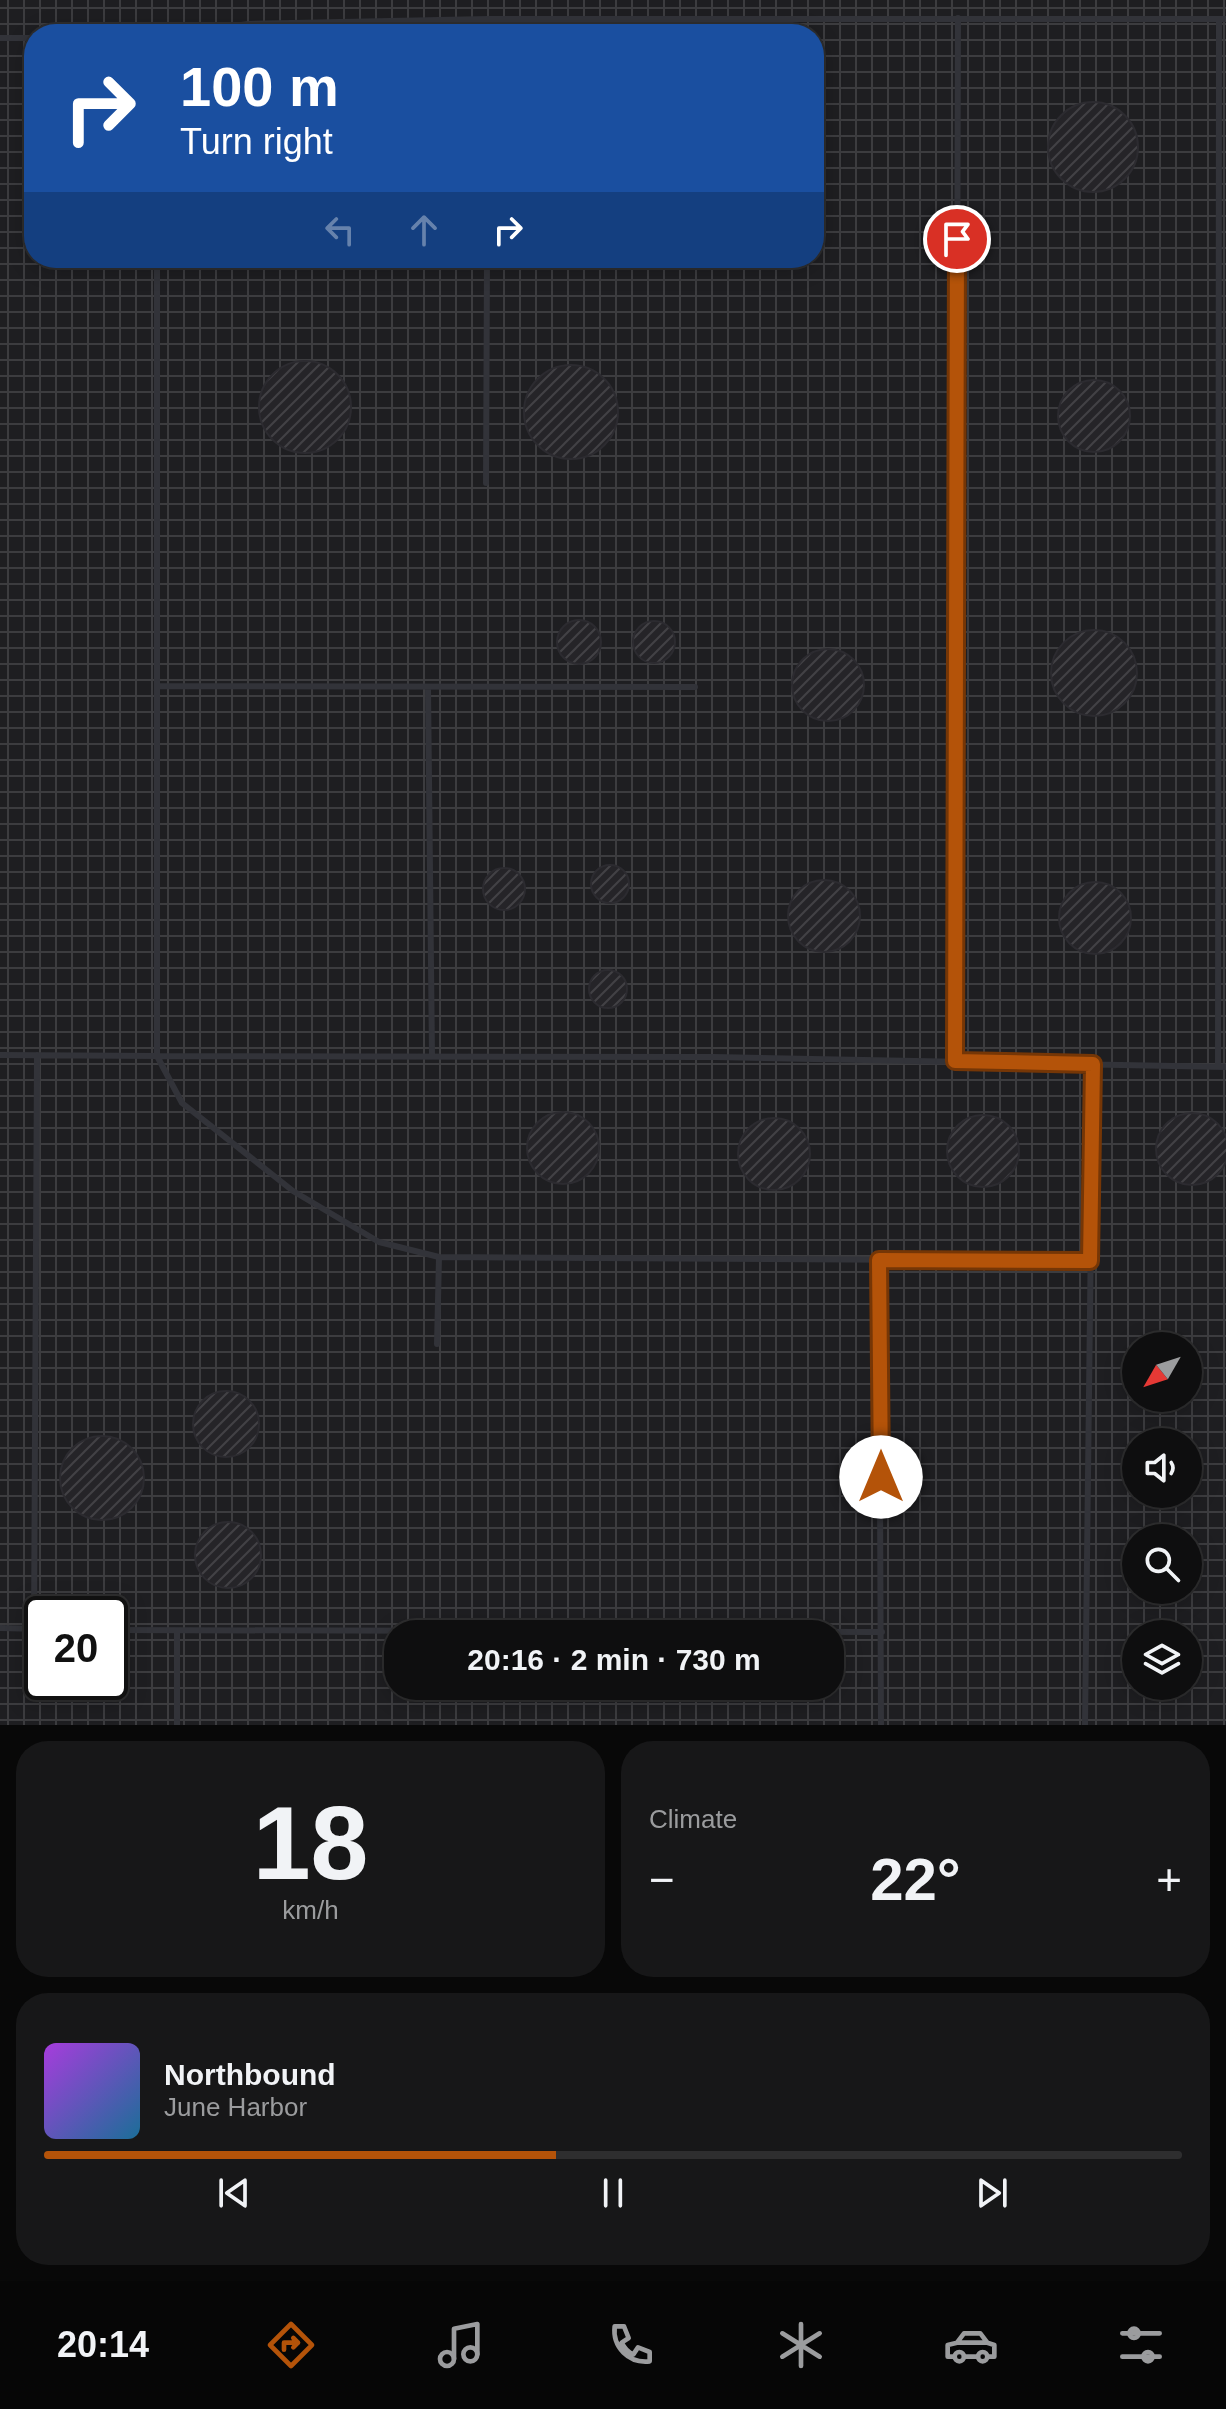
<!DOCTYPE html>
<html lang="en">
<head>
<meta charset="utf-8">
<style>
  :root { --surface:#0e0e0f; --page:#171718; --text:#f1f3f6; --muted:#9b9c9e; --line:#2e2e2f; --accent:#b45309 }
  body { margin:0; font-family:Helvetica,sans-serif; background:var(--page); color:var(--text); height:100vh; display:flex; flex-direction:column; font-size:30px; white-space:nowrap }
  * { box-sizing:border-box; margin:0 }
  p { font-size:26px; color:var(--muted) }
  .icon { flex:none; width:44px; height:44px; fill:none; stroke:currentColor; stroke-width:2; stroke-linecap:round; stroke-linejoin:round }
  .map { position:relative; height:1725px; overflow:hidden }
  .side { display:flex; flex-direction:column; gap:16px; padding:16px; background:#080808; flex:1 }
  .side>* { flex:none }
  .hud { position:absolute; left:24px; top:24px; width:800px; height:244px; border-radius:32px; box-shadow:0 4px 20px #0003,0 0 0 2px var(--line); background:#1a4fa0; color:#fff; overflow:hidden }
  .needle { width:52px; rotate:231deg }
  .controls { position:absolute; left:1122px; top:1332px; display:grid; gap:16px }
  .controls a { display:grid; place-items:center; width:80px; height:80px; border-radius:50%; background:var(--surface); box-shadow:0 4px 20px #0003,0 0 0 2px var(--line); font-size:40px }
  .speed { position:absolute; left:24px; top:1596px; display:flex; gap:16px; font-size:40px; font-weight:700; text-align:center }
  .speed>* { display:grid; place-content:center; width:104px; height:104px; border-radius:50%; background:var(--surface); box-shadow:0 4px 20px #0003,0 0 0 2px var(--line); line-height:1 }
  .speed .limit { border:4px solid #111; border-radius:12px; background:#fff; color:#111 }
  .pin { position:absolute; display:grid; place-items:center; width:68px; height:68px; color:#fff; margin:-34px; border:4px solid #fff; border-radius:50%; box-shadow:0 2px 8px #0007 }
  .me { position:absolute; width:88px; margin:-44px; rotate:0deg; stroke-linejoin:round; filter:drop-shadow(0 0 6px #0008) }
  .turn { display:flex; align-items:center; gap:28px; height:168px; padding:0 24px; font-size:36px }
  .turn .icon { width:104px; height:104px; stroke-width:2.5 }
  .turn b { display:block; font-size:56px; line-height:68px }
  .lanes { display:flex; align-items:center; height:76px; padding:0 24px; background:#0003; justify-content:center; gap:40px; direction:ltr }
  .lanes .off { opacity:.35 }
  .big { font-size:60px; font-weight:700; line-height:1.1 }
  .side .card { flex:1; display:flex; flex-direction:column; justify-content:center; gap:12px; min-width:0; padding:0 28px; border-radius:32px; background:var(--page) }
  .side .dial { align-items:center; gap:0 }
  .dial b { font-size:104px; line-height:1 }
  .song { display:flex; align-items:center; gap:24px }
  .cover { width:96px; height:96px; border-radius:12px; background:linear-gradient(135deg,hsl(280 70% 55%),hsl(200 70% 35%)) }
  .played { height:8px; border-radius:4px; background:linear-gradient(90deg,var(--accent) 45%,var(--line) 45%) }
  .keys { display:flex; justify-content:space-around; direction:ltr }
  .heat { display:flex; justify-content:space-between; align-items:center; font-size:44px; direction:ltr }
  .side .tiles { flex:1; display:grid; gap:16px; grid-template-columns:1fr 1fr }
  .card:last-child { grid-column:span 2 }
  .trip { position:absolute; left:384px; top:1620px; width:460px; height:80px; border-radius:32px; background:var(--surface); box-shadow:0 4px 20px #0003,0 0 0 2px var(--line); font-weight:700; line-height:80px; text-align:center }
  .menu { display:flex; height:128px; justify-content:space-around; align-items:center; background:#060606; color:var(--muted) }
  .menu .icon { width:56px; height:56px }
  .menu .current { color:var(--accent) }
  .menu b { font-size:36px; color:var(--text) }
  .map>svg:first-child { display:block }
  .industrial { fill:url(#industrial-grid); fill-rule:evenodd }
  .building { fill:url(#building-hatch); stroke:#2c2b30; stroke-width:2 }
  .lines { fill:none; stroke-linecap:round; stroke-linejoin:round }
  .service { stroke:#323339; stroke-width:6 }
  .route-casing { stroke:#753606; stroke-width:20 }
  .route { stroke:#b45309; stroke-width:14 }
</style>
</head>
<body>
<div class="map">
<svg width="1226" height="1725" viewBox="0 0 1226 1725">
  <defs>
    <pattern id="industrial-grid" width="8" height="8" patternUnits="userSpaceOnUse" patternTransform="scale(2)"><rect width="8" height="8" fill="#1e1e21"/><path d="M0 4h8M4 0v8" fill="none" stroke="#3c3c3f"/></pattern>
    <pattern id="building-hatch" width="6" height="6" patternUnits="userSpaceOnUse" patternTransform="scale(2)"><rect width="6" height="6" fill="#252428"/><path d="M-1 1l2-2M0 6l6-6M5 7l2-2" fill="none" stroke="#424145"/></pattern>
  </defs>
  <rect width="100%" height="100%" fill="#121214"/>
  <path class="industrial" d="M 0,0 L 1226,0 L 1226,1725 L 0,1725 ZM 34,34 L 814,34 L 814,258 L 34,258 ZM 1136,1346 L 1188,1346 L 1188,1398 L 1136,1398 ZM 1136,1442 L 1188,1442 L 1188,1494 L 1136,1494 ZM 1136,1538 L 1188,1538 L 1188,1590 L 1136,1590 ZM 42,1614 L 110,1614 L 110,1682 L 42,1682 ZM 398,1634 L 830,1634 L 830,1686 L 398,1686 ZM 1136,1634 L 1188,1634 L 1188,1686 L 1136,1686 Z"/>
  <path class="building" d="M1048 147a45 45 0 1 1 90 0a45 45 0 1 1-90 0Z
    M259 407a46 46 0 1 1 92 0a46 46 0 1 1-92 0Z
    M524 412a47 47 0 1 1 94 0a47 47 0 1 1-94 0Z
    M1058 416a36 36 0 1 1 72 0a36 36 0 1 1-72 0Z
    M557 642a22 22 0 1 1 44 0a22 22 0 1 1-44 0Z
    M633 642a21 21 0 1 1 42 0a21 21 0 1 1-42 0Z
    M1051 673a43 43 0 1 1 86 0a43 43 0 1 1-86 0Z
    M792 685a36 36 0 1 1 72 0a36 36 0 1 1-72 0Z
    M591 884a19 19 0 1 1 38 0a19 19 0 1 1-38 0Z
    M483 889a21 21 0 1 1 42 0a21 21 0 1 1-42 0Z
    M788 916a36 36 0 1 1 72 0a36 36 0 1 1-72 0Z
    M1059 918a36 36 0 1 1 72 0a36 36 0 1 1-72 0Z
    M589 989a19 19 0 1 1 38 0a19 19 0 1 1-38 0Z
    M527 1148a36 36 0 1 1 72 0a36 36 0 1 1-72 0Z
    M1156 1149a36 36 0 1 1 72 0a36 36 0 1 1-72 0Z
    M947 1151a36 36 0 1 1 72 0a36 36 0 1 1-72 0Z
    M738 1154a36 36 0 1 1 72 0a36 36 0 1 1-72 0Z
    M193 1424a33 33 0 1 1 66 0a33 33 0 1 1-66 0Z
    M60 1478a42 42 0 1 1 84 0a42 42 0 1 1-84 0Z
    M195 1555a33 33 0 1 1 66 0a33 33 0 1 1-66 0Z"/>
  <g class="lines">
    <path class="service" d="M 181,34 L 248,24 L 488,19 L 1226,19
      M 488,34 L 488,19
      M 0,38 L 34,38
      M 157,258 L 157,1056 L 714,1057 L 1226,1067
      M 486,483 L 487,258
      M 157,686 L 695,687
      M 428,687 L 432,1056
      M 0,1055 L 157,1056 L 182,1103 L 293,1191 L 379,1242 L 439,1257 L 1090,1261
      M 955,1061 L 958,18
      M 1218,1066 L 1219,19
      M 879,1260 L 881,1725
      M 437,1344 L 439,1257
      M 0,1628 L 42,1629
      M 34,1629 L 37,1055
      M 110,1630 L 882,1632
      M 177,1631 L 177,1725
      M 1085,1725 L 1093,1064"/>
  </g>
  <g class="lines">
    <g class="route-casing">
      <path id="route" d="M 881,1477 L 879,1260 L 1090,1261 L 1093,1064 L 955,1061 L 957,239"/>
    </g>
    <use href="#route" class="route"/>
  </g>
</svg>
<div class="controls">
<a><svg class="needle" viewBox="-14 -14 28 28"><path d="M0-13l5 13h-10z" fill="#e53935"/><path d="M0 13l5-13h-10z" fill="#9b9c9e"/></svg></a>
<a><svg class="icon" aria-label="sound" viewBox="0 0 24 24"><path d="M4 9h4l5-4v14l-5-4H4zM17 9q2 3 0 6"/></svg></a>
<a><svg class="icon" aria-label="search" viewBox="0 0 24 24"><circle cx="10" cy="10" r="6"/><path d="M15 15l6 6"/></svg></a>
<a><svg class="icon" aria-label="layers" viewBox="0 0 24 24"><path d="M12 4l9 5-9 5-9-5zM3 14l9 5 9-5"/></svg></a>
</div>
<div class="speed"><div class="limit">20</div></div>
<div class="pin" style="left:957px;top:239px;background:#d93025"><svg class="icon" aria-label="arrive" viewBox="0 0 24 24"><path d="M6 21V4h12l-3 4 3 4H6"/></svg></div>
<svg class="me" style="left:881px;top:1477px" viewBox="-20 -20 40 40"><circle r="19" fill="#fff"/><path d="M0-13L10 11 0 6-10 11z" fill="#b45309"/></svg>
<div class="trip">20:16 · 2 min · 730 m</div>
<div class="hud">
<div class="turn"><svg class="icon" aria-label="right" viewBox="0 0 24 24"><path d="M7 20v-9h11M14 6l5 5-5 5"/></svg><div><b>100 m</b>Turn right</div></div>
<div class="lanes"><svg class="icon off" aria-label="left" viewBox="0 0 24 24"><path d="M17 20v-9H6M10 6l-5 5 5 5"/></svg><svg class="icon off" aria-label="ahead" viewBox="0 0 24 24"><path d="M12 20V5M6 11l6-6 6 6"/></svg><svg class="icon" aria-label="right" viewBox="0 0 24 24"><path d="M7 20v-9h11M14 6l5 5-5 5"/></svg></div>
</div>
</div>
<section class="side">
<div class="tiles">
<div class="card dial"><b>18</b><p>km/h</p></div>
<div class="card"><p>Climate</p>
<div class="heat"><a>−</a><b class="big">22°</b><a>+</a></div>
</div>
<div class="card">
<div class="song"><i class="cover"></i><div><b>Northbound</b><p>June Harbor</p></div></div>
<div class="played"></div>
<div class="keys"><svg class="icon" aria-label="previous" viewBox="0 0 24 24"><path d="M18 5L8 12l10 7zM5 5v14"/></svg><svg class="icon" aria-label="pause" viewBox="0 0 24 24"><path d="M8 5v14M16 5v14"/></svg><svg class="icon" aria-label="next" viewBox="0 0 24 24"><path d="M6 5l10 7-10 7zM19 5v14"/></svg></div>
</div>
</div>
</section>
<nav class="menu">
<b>20:14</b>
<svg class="icon current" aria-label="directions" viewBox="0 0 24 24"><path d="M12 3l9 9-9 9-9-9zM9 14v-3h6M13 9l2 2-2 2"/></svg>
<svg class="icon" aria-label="music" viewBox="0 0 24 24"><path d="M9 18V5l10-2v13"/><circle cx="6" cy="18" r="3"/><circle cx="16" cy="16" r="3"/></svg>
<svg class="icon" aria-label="phone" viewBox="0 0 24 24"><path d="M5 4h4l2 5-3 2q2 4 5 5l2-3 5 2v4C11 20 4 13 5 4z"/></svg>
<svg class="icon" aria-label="climate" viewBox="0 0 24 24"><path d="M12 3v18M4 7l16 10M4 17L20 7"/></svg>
<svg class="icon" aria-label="car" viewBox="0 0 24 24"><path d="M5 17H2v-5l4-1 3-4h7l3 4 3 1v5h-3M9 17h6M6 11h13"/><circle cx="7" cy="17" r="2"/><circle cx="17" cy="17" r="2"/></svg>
<svg class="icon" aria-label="filters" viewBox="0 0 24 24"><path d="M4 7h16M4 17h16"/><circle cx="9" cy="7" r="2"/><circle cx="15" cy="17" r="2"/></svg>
</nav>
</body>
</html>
